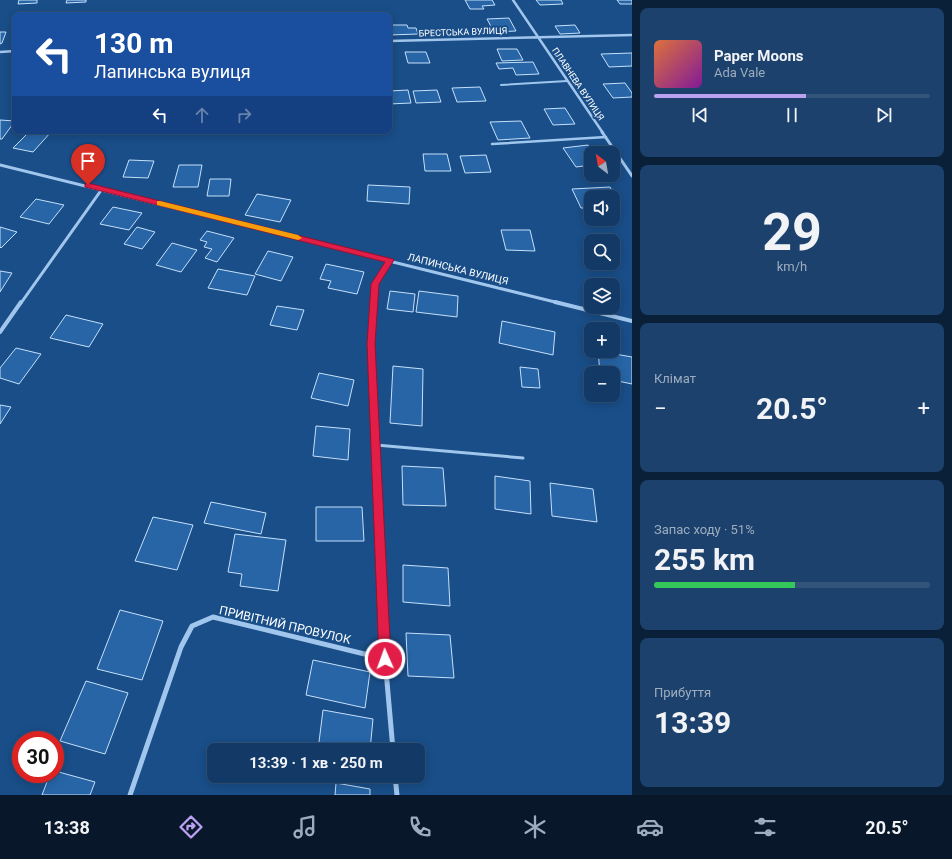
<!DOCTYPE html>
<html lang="uk">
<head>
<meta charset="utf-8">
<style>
  :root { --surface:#133a66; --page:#1c416c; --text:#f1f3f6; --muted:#9dadbf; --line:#32547a; --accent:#bca0f2 }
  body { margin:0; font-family:Roboto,sans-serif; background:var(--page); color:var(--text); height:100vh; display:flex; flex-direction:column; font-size:15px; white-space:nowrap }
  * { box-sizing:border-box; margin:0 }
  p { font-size:13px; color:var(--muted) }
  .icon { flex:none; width:22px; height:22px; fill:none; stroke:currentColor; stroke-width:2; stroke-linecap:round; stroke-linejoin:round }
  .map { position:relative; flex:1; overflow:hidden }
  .drawer { display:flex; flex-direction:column; gap:8px; padding:8px; background:#0a2038; width:320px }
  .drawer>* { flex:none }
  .banner { position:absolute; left:12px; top:12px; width:380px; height:122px; border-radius:8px; box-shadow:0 2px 10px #0003,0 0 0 1px var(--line); background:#1a4fa0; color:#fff; overflow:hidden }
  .needle { width:26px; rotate:329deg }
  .tools { position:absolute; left:584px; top:146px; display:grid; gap:8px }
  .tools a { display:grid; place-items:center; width:36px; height:36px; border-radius:8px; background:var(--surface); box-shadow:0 2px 10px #0003,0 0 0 1px var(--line); font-size:20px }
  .speed { position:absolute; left:12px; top:731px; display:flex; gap:8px; font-size:20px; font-weight:700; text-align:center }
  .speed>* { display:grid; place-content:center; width:52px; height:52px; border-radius:50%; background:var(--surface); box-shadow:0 2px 10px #0003,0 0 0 1px var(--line); line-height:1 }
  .speed .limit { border:6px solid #d22; background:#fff; color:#111 }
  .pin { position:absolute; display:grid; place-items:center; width:34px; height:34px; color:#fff; margin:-41px -17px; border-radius:50% 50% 50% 0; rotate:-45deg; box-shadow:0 0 4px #0007 }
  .pin .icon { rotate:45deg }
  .me { position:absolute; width:44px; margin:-22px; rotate:358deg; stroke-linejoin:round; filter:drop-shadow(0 0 3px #0008) }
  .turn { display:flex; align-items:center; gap:14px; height:84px; padding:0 16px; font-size:18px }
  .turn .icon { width:52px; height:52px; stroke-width:2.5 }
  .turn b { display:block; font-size:28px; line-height:34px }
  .lanes { display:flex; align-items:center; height:38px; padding:0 16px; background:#0003; justify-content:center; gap:20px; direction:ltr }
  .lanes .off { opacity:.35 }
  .big { font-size:30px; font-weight:700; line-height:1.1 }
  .drawer .tile { flex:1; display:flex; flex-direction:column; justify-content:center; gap:6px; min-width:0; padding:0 14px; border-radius:8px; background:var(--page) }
  .drawer .dial { align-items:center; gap:0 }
  .dial b { font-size:52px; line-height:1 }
  .song { display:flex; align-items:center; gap:12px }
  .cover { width:48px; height:48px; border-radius:6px; background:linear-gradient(135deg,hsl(20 70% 55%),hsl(290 70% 35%)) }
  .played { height:4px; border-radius:2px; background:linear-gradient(90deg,var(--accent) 55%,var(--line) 55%) }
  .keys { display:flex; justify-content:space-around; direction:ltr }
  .heat { display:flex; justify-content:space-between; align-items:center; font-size:22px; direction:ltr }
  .charge { height:6px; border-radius:3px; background:linear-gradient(90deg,#34c759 51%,var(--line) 0) }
  .trip { position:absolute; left:207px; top:743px; width:218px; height:40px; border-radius:8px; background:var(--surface); box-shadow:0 2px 10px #0003,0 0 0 1px var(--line); font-weight:700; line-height:40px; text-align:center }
  .dock { display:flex; height:64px; justify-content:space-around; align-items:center; background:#081729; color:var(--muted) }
  .dock .icon { width:28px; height:28px }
  .dock .selected { color:var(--accent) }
  .dock b { font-size:18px; color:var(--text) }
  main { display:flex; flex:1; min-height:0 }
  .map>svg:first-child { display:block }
  .building { fill:#2765a7; stroke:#c6e0fa }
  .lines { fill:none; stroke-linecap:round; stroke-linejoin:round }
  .service-far2 { stroke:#a1c6ed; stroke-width:2 }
  .service-far1 { stroke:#a1c6ed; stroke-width:2.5 }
  .service { stroke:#a1c6ed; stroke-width:3 }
  .minor-far3 { stroke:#a1c6ed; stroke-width:2.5 }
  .minor-far2 { stroke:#a1c6ed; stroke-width:3 }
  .minor-far1 { stroke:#a1c6ed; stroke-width:4 }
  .minor { stroke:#a1c6ed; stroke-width:5 }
  .route { fill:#e11d48; stroke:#92132f }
  .slow { fill:#f59e0b }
  .labels { text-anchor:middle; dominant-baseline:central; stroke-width:4; stroke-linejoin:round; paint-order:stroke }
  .far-street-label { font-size:9px; fill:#fff; stroke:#194e88 }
  .street-label { font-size:10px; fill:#fff; stroke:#194e88 }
  .near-street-label { font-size:12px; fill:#fff; stroke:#194e88 }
</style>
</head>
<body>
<main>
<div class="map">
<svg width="632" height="795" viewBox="0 0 632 795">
  <rect width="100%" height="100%" fill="#194e88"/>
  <path class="building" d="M 19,0 L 37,0 L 37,3 L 18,4 Z
    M 67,0 L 86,0 L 86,2 L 66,3 Z
    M 465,0 L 492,0 L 495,5 L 482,6 L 484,9 L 470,9 Z
    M 536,0 L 561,0 L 563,4 L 540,5 Z
    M 617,0 L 632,0 L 632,4 L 620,4 Z
    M 509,18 L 516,31 L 494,32 L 487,19 Z
    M 389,25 L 407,25 L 408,28 L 416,28 L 418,34 L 389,35 Z
    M 575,25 L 580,33 L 560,34 L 555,26 Z
    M 0,32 L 6,32 L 2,43 L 0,44 Z
    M 497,49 L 517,49 L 523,60 L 502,61 Z
    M 405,52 L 426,52 L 430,63 L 408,63 Z
    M 632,53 L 632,66 L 609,67 L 601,54 Z
    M 533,62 L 539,74 L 516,75 L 513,68 L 499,69 L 496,63 Z
    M 625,83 L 632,93 L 632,97 L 613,98 L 603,84 Z
    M 480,87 L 486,101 L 457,102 L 452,88 Z
    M 408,90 L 411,103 L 389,104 L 389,91 Z
    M 437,90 L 441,102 L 416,103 L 413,91 Z
    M 565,108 L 575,124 L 553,125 L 544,109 Z
    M 0,120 L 15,121 L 2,139 L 0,139 Z
    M 521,121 L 530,138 L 498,140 L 490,122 Z
    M 30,131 L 51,132 L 33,152 L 13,148 Z
    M 588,145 L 593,153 L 591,153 L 591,165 L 576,167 L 563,148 Z
    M 423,154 L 447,154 L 451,171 L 425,171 Z
    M 486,155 L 491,172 L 465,173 L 460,156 Z
    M 129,160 L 154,161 L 148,178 L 123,177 Z
    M 179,165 L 202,165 L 198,187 L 173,187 Z
    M 210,179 L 231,179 L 229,196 L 207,196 Z
    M 368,185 L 410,187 L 409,204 L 367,201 Z
    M 610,187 L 618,201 L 613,201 L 613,197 L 591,197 L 591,208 L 581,208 L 572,189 Z
    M 257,194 L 291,200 L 280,222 L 245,215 Z
    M 36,199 L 64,205 L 49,224 L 20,217 Z
    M 113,207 L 142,213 L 129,230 L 100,224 Z
    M 0,227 L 17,232 L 1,248 L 0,247 Z
    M 137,227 L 155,232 L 142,249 L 124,244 Z
    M 501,230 L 530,230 L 535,251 L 506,250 Z
    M 207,231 L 234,238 L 217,262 L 205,258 L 212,249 L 204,247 L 207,242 L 200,240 Z
    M 172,243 L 197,250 L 181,272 L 156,265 Z
    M 268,251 L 293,257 L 281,281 L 255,274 Z
    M 326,264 L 364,272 L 357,294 L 328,288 L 331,281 L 320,279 Z
    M 218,269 L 255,276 L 247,295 L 208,288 Z
    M 0,271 L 12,273 L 0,292 Z
    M 390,291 L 415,294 L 413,312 L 387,309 Z
    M 419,291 L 458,296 L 457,317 L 416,312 Z
    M 277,306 L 304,310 L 297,330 L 270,325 Z
    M 66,315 L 103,324 L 89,347 L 50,338 Z
    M 502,321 L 555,332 L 553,355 L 499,343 Z
    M 16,348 L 41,354 L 19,384 L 0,378 L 0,368 Z
    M 598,351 L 632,357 L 632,384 L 613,380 L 613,373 L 600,373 Z
    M 393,366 L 423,369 L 422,426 L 390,423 Z
    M 520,367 L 538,369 L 540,388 L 522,387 Z
    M 319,373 L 354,380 L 348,406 L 311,398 Z
    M 0,405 L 11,407 L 0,424 Z
    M 316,426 L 350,429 L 348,460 L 313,456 Z
    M 402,466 L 443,468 L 446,506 L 403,505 Z
    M 495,476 L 530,481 L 531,514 L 495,509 Z
    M 550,483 L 593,489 L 597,522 L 552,516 Z
    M 211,502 L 266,513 L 261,534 L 204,523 Z
    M 316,507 L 362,507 L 364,541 L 316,541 Z
    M 153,517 L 193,525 L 177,570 L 135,561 Z
    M 235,534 L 286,540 L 278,591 L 240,586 L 242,574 L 228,572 Z
    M 403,565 L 448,568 L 450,606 L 403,602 Z
    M 120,610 L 163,621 L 142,680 L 97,669 Z
    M 406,633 L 450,635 L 454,678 L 408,676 Z
    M 313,660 L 370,672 L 365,708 L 306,695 Z
    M 86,681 L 128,693 L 105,754 L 60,741 Z
    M 323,710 L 373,719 L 370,750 L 318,750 Z
    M 55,771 L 95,782 L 90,795 L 42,795 L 50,774 L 55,774 Z
    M 336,783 L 370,789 L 370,795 L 335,795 Z"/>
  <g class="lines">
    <path class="service-far2" d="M 501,85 L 567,81"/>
    <path class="service-far1" d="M 492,144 L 606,137"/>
    <path class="service" d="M 376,445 L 523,458"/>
    <path class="minor-far3" d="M 513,0 L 603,133
      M 389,41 L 632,35
      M 0,52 L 15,51"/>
    <path class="minor-far2" d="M 602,132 L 632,176
      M 0,165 L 559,303
      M 21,303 L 102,189
      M 374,303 L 375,284 L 390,260"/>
    <path class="minor-far1" d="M 374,302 L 371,344 L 379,519
      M 555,302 L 632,321
      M 0,332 L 21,302"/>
    <path class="minor" d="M 379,518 L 385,659 L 393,750
      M 395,776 L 397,795
      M 130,795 L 181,647 L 192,626 L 213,617 L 385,659"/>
  </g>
  <path class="route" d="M 88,183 L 393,259 L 394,260 L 379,284 L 375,344 L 391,659 L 390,663 L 385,665 L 381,663 L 379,659 L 367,344 L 371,284 L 385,262 L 85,187 L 85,184 Z"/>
  <path class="slow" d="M 157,201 L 160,201 L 298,235 L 302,238 L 298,240 L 157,205 Z"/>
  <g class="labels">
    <g class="far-street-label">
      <text transform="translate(463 32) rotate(-2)">БРЕСТСЬКА ВУЛИЦЯ</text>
      <text transform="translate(578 84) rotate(56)">ПЛАВНЕВА ВУЛИЦЯ</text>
    </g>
    <g class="street-label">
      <text transform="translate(458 269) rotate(14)">ЛАПИНСЬКА ВУЛИЦЯ</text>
    </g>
    <g class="near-street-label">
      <text transform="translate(285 625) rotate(13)">ПРИВІТНИЙ ПРОВУЛОК</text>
    </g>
  </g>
</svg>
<div class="tools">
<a><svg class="needle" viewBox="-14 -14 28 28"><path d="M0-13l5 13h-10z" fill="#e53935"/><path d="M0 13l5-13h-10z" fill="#9dadbf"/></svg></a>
<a><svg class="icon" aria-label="sound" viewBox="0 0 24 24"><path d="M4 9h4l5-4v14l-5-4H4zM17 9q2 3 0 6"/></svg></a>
<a><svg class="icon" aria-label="search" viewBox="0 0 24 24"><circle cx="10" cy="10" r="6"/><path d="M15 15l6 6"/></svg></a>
<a><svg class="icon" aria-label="layers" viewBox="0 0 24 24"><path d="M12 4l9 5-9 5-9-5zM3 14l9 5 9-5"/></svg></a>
<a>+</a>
<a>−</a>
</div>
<div class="speed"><div class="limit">30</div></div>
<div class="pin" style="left:88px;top:185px;background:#d93025"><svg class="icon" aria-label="arrive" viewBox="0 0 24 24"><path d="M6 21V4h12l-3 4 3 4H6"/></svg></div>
<svg class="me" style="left:385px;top:659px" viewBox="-20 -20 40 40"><circle r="17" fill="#e11d48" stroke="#fff" stroke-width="3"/><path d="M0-11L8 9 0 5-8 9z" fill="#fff"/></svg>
<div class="trip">13:39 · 1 хв · 250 m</div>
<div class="banner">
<div class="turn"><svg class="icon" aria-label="left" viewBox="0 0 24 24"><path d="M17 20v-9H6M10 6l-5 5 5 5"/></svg><div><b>130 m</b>Лапинська вулиця</div></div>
<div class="lanes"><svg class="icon" aria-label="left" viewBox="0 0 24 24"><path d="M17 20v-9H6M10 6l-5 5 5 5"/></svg><svg class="icon off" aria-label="ahead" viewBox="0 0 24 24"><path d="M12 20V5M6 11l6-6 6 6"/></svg><svg class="icon off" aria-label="right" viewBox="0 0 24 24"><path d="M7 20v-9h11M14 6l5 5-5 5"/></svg></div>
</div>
</div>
<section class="drawer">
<div class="tile">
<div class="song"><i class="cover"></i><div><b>Paper Moons</b><p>Ada Vale</p></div></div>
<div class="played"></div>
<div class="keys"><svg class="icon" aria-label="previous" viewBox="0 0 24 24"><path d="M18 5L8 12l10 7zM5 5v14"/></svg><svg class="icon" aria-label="pause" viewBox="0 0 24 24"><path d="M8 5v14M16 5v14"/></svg><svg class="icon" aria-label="next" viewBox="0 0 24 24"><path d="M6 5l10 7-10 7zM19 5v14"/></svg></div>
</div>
<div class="tile dial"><b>29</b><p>km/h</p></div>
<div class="tile"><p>Клімат</p>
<div class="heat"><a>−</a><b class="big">20.5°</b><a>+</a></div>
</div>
<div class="tile"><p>Запас ходу · 51%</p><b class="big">255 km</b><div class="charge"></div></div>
<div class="tile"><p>Прибуття</p><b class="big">13:39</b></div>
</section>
</main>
<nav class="dock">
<b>13:38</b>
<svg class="icon selected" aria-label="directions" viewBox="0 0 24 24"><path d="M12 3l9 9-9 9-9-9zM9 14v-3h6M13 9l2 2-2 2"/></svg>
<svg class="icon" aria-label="music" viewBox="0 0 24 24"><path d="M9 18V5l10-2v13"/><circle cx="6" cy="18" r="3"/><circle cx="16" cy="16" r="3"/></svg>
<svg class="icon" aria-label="phone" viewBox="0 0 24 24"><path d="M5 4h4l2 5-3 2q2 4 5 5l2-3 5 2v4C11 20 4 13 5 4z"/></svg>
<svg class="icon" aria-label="climate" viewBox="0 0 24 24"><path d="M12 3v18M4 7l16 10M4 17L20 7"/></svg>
<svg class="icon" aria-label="car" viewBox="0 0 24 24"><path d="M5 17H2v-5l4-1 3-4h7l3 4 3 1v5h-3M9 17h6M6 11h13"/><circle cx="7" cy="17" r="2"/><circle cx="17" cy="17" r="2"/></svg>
<svg class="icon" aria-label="filters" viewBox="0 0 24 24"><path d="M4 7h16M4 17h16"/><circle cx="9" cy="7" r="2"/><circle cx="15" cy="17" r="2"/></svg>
<b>20.5°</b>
</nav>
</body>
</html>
